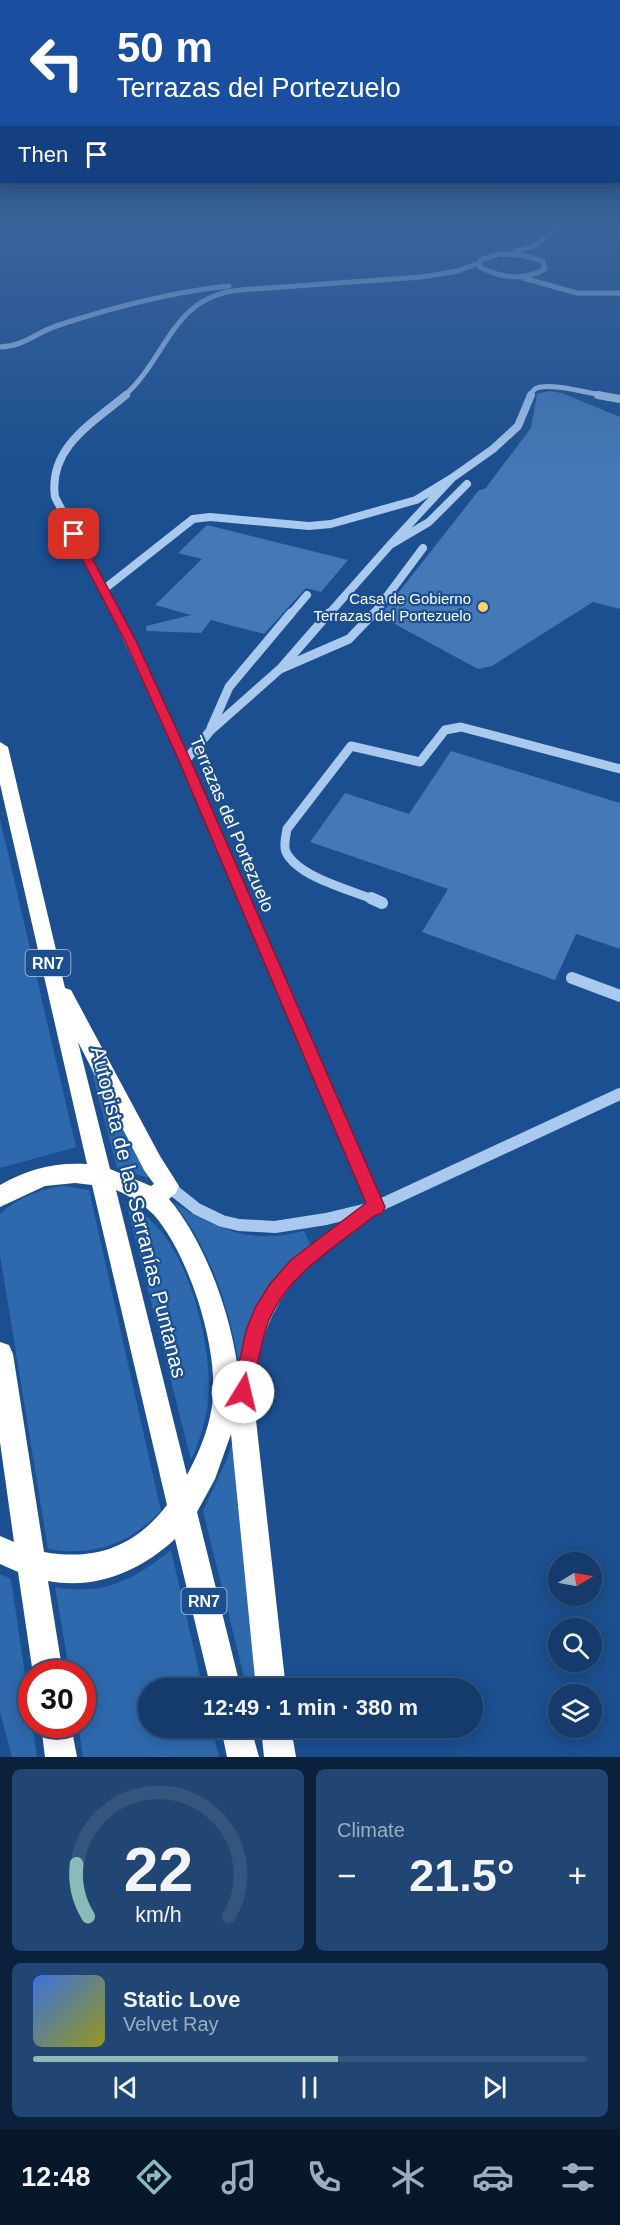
<!DOCTYPE html>
<html lang="en">
<head>
<meta charset="utf-8">
<style>
  :root { --surface:#143b6b; --page:#214673; --text:#f1f3f6; --muted:#9dadc1; --line:#33557e; --accent:#8bbbb9 }
  body { margin:0; font-family:Helvetica,sans-serif; background:var(--page); color:var(--text); height:100vh; display:flex; flex-direction:column; font-size:22px; white-space:nowrap }
  * { box-sizing:border-box; margin:0 }
  p { font-size:20px; color:var(--muted) }
  .icon { flex:none; width:33px; height:33px; fill:none; stroke:currentColor; stroke-width:2; stroke-linecap:round; stroke-linejoin:round }
  .map { position:relative; height:1757px; overflow:hidden }
  .drawer { display:flex; flex-direction:column; gap:12px; padding:12px; background:#0b203b; flex:1 }
  .drawer>* { flex:none }
  .hud { position:absolute; left:0px; top:0px; width:621px; height:183px; box-shadow:0 3px 15px #0003,0 0 0 2px var(--line); background:#1a4fa0; color:#fff; overflow:hidden }
  .needle { width:39px; rotate:80deg }
  .buttons { position:absolute; left:548px; top:1552px; display:grid; gap:12px }
  .buttons a { display:grid; place-items:center; width:54px; height:54px; border-radius:50%; background:var(--surface); box-shadow:0 3px 15px #0003,0 0 0 2px var(--line); font-size:30px }
  .speed { position:absolute; left:18px; top:1660px; display:flex; gap:12px; font-size:30px; font-weight:700; text-align:center }
  .speed>* { display:grid; place-content:center; width:78px; height:78px; border-radius:50%; background:var(--surface); box-shadow:0 3px 15px #0003,0 0 0 2px var(--line); line-height:1 }
  .speed .limit { border:9px solid #d22; background:#fff; color:#111 }
  .pin { position:absolute; display:grid; place-items:center; width:51px; height:51px; color:#fff; margin:-26px; border-radius:12px; box-shadow:0 3px 9px #0006 }
  .me { position:absolute; width:66px; margin:-33px; rotate:9deg; stroke-linejoin:round; filter:drop-shadow(0 0 4px #0008) }
  .turn { display:flex; align-items:center; gap:21px; height:126px; padding:0 18px; font-size:27px }
  .turn .icon { width:78px; height:78px; stroke-width:2.5 }
  .turn b { display:block; font-size:42px; line-height:51px }
  .then { display:flex; align-items:center; height:57px; padding:0 18px; background:#0003; gap:12px; font-size:22px }
  .big { font-size:45px; font-weight:700; line-height:1.1 }
  .drawer .widget { flex:1; display:flex; flex-direction:column; justify-content:center; gap:9px; min-width:0; padding:0 21px; border-radius:9px; background:var(--page) }
  .drawer .dial { align-items:center; gap:0 }
  .dial svg { height:156px; overflow:visible; fill:none; stroke:var(--line); stroke-width:7; stroke-linecap:round; text-anchor:middle }
  .dial text { fill:var(--text); stroke:none }
  .song { display:flex; align-items:center; gap:18px }
  .cover { width:72px; height:72px; border-radius:9px; background:linear-gradient(135deg,hsl(220 70% 55%),hsl(60 70% 35%)) }
  .played { height:6px; border-radius:3px; background:linear-gradient(90deg,var(--accent) 55%,var(--line) 55%) }
  .keys { display:flex; justify-content:space-around; direction:ltr }
  .heat { display:flex; justify-content:space-between; align-items:center; font-size:33px; direction:ltr }
  .drawer .tiles { flex:1; display:grid; gap:12px; grid-template-columns:1fr 1fr }
  .widget:last-child { grid-column:span 2 }
  .trip { position:absolute; left:138px; top:1678px; width:345px; height:60px; border-radius:30px; background:var(--surface); box-shadow:0 3px 15px #0003,0 0 0 2px var(--line); font-weight:700; line-height:60px; text-align:center }
  .dock { display:flex; height:96px; justify-content:space-around; align-items:center; background:#08182b; color:var(--muted) }
  .dock .icon { width:42px; height:42px }
  .dock .current { color:var(--accent) }
  .dock b { font-size:27px; color:var(--text) }
  .map>svg:first-child { display:block }
  .green { fill:#2e69ad }
  .building { fill:#4478b7 }
  .lines { fill:none; stroke-linecap:round; stroke-linejoin:round }
  .minor-far4 { stroke:#a9c9ee; stroke-width:5 }
  .minor-far3 { stroke:#a9c9ee; stroke-width:8 }
  .minor-far2 { stroke:#a9c9ee; stroke-width:9 }
  .minor-far1 { stroke:#a9c9ee; stroke-width:12 }
  .minor { stroke:#a9c9ee; stroke-width:16 }
  .highway { fill:#fff; fill-rule:evenodd }
  .route { fill:#e11d48; stroke:#92132f; stroke-width:1.5 }
  .poi-dot { fill:#ffd166; stroke:#1b4f8f; stroke-width:2 }
  .labels { text-anchor:middle; dominant-baseline:central; stroke-width:4.5; stroke-linejoin:round; paint-order:stroke }
  .far-poi-label { font-size:15px; fill:#fff; stroke:#1b4f8f; text-anchor:end }
  .shield { fill:#1b4f8f; stroke:#bbcadd; stroke-width:1.5 }
  .shield-label { font-size:16px; font-weight:bold; fill:#fff }
  .street-label { font-size:18px; fill:#fff; stroke:#1b4f8f }
  .near-street-label { font-size:21px; fill:#fff; stroke:#1b4f8f }
</style>
</head>
<body>
<div class="map">
<svg width="620" height="1757" viewBox="0 0 620 1757">
  <rect width="100%" height="100%" fill="#1b4f8f"/>
  <path class="green" d="M 0,819 L 76,1147 L 0,1168 Z
    M 90,1065 L 155,1180 L 117,1168 Z
    M 63,1186 L 89,1190 L 161,1511 C 129,1544 94,1557 48,1549 L 0,1255 L 0,1214 C 18,1198 39,1189 63,1186 Z
    M 173,1202 C 217,1230 253,1245 304,1231 L 311,1246 C 267,1273 249,1315 239,1364 C 229,1306 210,1249 173,1202 Z
    M 127,1206 C 184,1225 210,1336 209,1390 C 208,1415 201,1438 191,1460 Z
    M 234,1438 L 262,1689 L 247,1689 L 203,1511 L 227,1459 Z
    M 171,1550 L 203,1689 L 148,1689 L 148,1728 L 212,1728 L 219,1757 L 83,1757 L 78,1725 L 82,1725 L 82,1674 L 70,1674 L 55,1587 C 104,1596 133,1580 171,1550 Z
    M 0,1574 L 11,1579 L 37,1757 L 12,1757 L 0,1712 Z"/>
  <path class="building" d="M 549,391 L 562,393 L 620,417 L 620,609 L 593,602 L 492,666 L 478,669 L 380,616 L 479,490 L 485,489 L 531,428 L 537,394 Z
    M 207,525 L 348,560 L 321,592 L 306,588 L 264,634 L 211,620 L 201,633 L 146,631 L 146,626 L 191,615 L 155,605 L 202,559 L 178,553 Z
    M 451,751 L 620,803 L 620,949 L 576,934 L 555,980 L 422,932 L 448,889 L 310,842 L 345,793 L 409,814 Z"/>
  <g class="lines">
    <path class="minor-far4" d="M 514,252 L 536,245 L 557,228
      M 499,254 L 521,255 L 543,261 L 545,269 C 524,281 500,278 480,267 L 480,260 Z
      M 523,278 L 577,293 L 620,293
      M 0,347 C 26,346 36,332 59,325 C 114,307 171,292 229,286
      M 124,396 C 168,357 172,296 240,290 L 421,277 L 458,271 L 478,263
      M 530,396 C 532,393 532,391 535,389 C 546,381 592,394 606,396"/>
    <path class="minor-far3" d="M 598,395 L 620,399
      M 390,545 L 452,478 L 493,449 L 518,426 L 531,395
      M 103,590 L 193,519 L 210,517 L 309,526 L 331,524 L 416,500 L 452,478
      M 116,615 L 55,497 C 48,448 92,423 126,395
      M 290,615 L 307,595
      M 328,615 L 390,545 L 429,522 L 467,484
      M 373,615 L 423,548"/>
    <path class="minor-far2" d="M 116,613 L 185,761 L 245,900
      M 282,667 L 329,613
      M 211,728 L 229,687 L 291,613
      M 185,761 L 210,731 L 280,669 L 349,639 L 374,613
      M 375,900 C 350,890 298,877 286,852 C 283,845 286,836 287,829 L 351,746 L 420,762 L 445,730 L 461,727 L 620,769"/>
    <path class="minor-far1" d="M 244,898 L 376,1207
      M 371,898 L 382,903
      M 572,978 L 620,996
      M 168,1186 L 197,1209 L 222,1221 L 239,1225 L 275,1227 L 326,1219 L 376,1207 L 620,1094
      M 291,1272 L 312,1253 L 365,1213"/>
    <path class="minor" d="M 243,1393 C 250,1347 261,1305 293,1271"/>
    <path class="highway" d="M 0,742 L 8,747 L 65,988 L 71,990 L 160,1156 L 179,1186 L 176,1193 L 169,1199 C 207,1244 234,1322 239,1380 L 252,1384 L 256,1393 L 255,1411 L 286,1689 L 256,1689 L 231,1434 L 215,1479 L 197,1512 L 241,1689 L 211,1689 L 175,1539 C 140,1571 97,1590 48,1581 L 63,1674 L 33,1674 L 18,1572 L 0,1564 L 0,1536 L 14,1542 L 0,1442 L 0,1342 L 9,1345 L 13,1354 L 44,1552 C 95,1561 135,1547 167,1505 L 92,1185 L 75,1183 L 45,1186 L 0,1207 L 0,1185 C 28,1169 55,1162 87,1164 L 0,784 ZM 78,1042 L 144,1170 L 154,1184 L 151,1186 L 110,1169 ZM 116,1190 C 130,1196 143,1204 154,1215 C 189,1255 217,1344 213,1397 C 211,1424 200,1451 187,1475 Z
      M 41,1725 L 71,1725 L 77,1757 L 45,1757 Z
      M 221,1728 L 251,1728 L 259,1757 L 227,1757 Z
      M 261,1728 L 291,1728 L 296,1757 L 264,1757 Z"/>
  </g>
  <linearGradient id="sky" x2="0" y2="1"><stop stop-color="#0f2b4f"/><stop offset="0.48" stop-color="#39639b"/><stop offset="1" stop-color="#39639b" stop-opacity="0"/></linearGradient>
  <rect width="620" height="474" fill="url(#sky)"/>
  <path class="route" d="M 71,532 L 79,534 L 136,641 L 191,761 L 385,1207 L 382,1213 L 374,1216 C 337,1246 288,1274 269,1320 C 260,1342 257,1369 252,1392 L 250,1399 L 243,1402 L 236,1399 L 233,1392 L 246,1331 L 255,1308 L 270,1284 L 291,1260 L 366,1203 L 179,761 L 125,641 L 69,534 Z"/>
  <circle class="poi-dot" cx="483" cy="607" r="6"/>
  <g class="labels">
    <g class="far-poi-label">
      <text x="471" y="598">Casa de Gobierno<tspan x="471" dy="17">Terrazas del Portezuelo</tspan></text>
    </g>
    <g class="shield">
      <rect x="25.5" y="950" width="45" height="26" rx="4.5"/>
      <rect x="181.5" y="1588" width="45" height="26" rx="4.5"/>
    </g>
    <g class="shield-label">
      <text x="48" y="963">RN7</text>
      <text x="204" y="1601">RN7</text>
    </g>
    <g class="street-label">
      <text transform="translate(232 824) rotate(67)">Terrazas del Portezuelo</text>
    </g>
    <g class="near-street-label">
      <text transform="translate(139 1212) rotate(76)">Autopista de las Serranías Puntanas</text>
    </g>
  </g>
</svg>
<div class="buttons">
<a><svg class="needle" viewBox="-14 -14 28 28"><path d="M0-13l5 13h-10z" fill="#e53935"/><path d="M0 13l5-13h-10z" fill="#9dadc1"/></svg></a>
<a><svg class="icon" aria-label="search" viewBox="0 0 24 24"><circle cx="10" cy="10" r="6"/><path d="M15 15l6 6"/></svg></a>
<a><svg class="icon" aria-label="layers" viewBox="0 0 24 24"><path d="M12 4l9 5-9 5-9-5zM3 14l9 5 9-5"/></svg></a>
</div>
<div class="speed"><div class="limit">30</div></div>
<div class="pin" style="left:74px;top:534px;background:#d93025"><svg class="icon" aria-label="arrive" viewBox="0 0 24 24"><path d="M6 21V4h12l-3 4 3 4H6"/></svg></div>
<svg class="me" style="left:243px;top:1392px" viewBox="-20 -20 40 40"><circle r="19" fill="#fff"/><path d="M0-13L10 11 0 6-10 11z" fill="#e11d48"/></svg>
<div class="trip">12:49 · 1 min · 380 m</div>
<div class="hud">
<div class="turn"><svg class="icon" aria-label="left" viewBox="0 0 24 24"><path d="M17 20v-9H6M10 6l-5 5 5 5"/></svg><div><b>50 m</b>Terrazas del Portezuelo</div></div>
<div class="then">Then<svg class="icon" aria-label="arrive" viewBox="0 0 24 24"><path d="M6 21V4h12l-3 4 3 4H6"/></svg></div>
</div>
</div>
<section class="drawer">
<div class="tiles">
<div class="widget dial"><svg viewBox="0 0 100 80">
<path d="M14 69A42 42 0 1 1 86 69"/>
<path d="M14 69A42 42 0 0 1 8 42" stroke="#8bbbb9"/>
<text x="50" y="56" font-size="32" font-weight="700">22</text>
<text x="50" y="72" font-size="11">km/h</text>
</svg></div>
<div class="widget"><p>Climate</p>
<div class="heat"><a>−</a><b class="big">21.5°</b><a>+</a></div>
</div>
<div class="widget">
<div class="song"><i class="cover"></i><div><b>Static Love</b><p>Velvet Ray</p></div></div>
<div class="played"></div>
<div class="keys"><svg class="icon" aria-label="previous" viewBox="0 0 24 24"><path d="M18 5L8 12l10 7zM5 5v14"/></svg><svg class="icon" aria-label="pause" viewBox="0 0 24 24"><path d="M8 5v14M16 5v14"/></svg><svg class="icon" aria-label="next" viewBox="0 0 24 24"><path d="M6 5l10 7-10 7zM19 5v14"/></svg></div>
</div>
</div>
</section>
<nav class="dock">
<b>12:48</b>
<svg class="icon current" aria-label="directions" viewBox="0 0 24 24"><path d="M12 3l9 9-9 9-9-9zM9 14v-3h6M13 9l2 2-2 2"/></svg>
<svg class="icon" aria-label="music" viewBox="0 0 24 24"><path d="M9 18V5l10-2v13"/><circle cx="6" cy="18" r="3"/><circle cx="16" cy="16" r="3"/></svg>
<svg class="icon" aria-label="phone" viewBox="0 0 24 24"><path d="M5 4h4l2 5-3 2q2 4 5 5l2-3 5 2v4C11 20 4 13 5 4z"/></svg>
<svg class="icon" aria-label="climate" viewBox="0 0 24 24"><path d="M12 3v18M4 7l16 10M4 17L20 7"/></svg>
<svg class="icon" aria-label="car" viewBox="0 0 24 24"><path d="M5 17H2v-5l4-1 3-4h7l3 4 3 1v5h-3M9 17h6M6 11h13"/><circle cx="7" cy="17" r="2"/><circle cx="17" cy="17" r="2"/></svg>
<svg class="icon" aria-label="filters" viewBox="0 0 24 24"><path d="M4 7h16M4 17h16"/><circle cx="9" cy="7" r="2"/><circle cx="15" cy="17" r="2"/></svg>
</nav>
</body>
</html>
